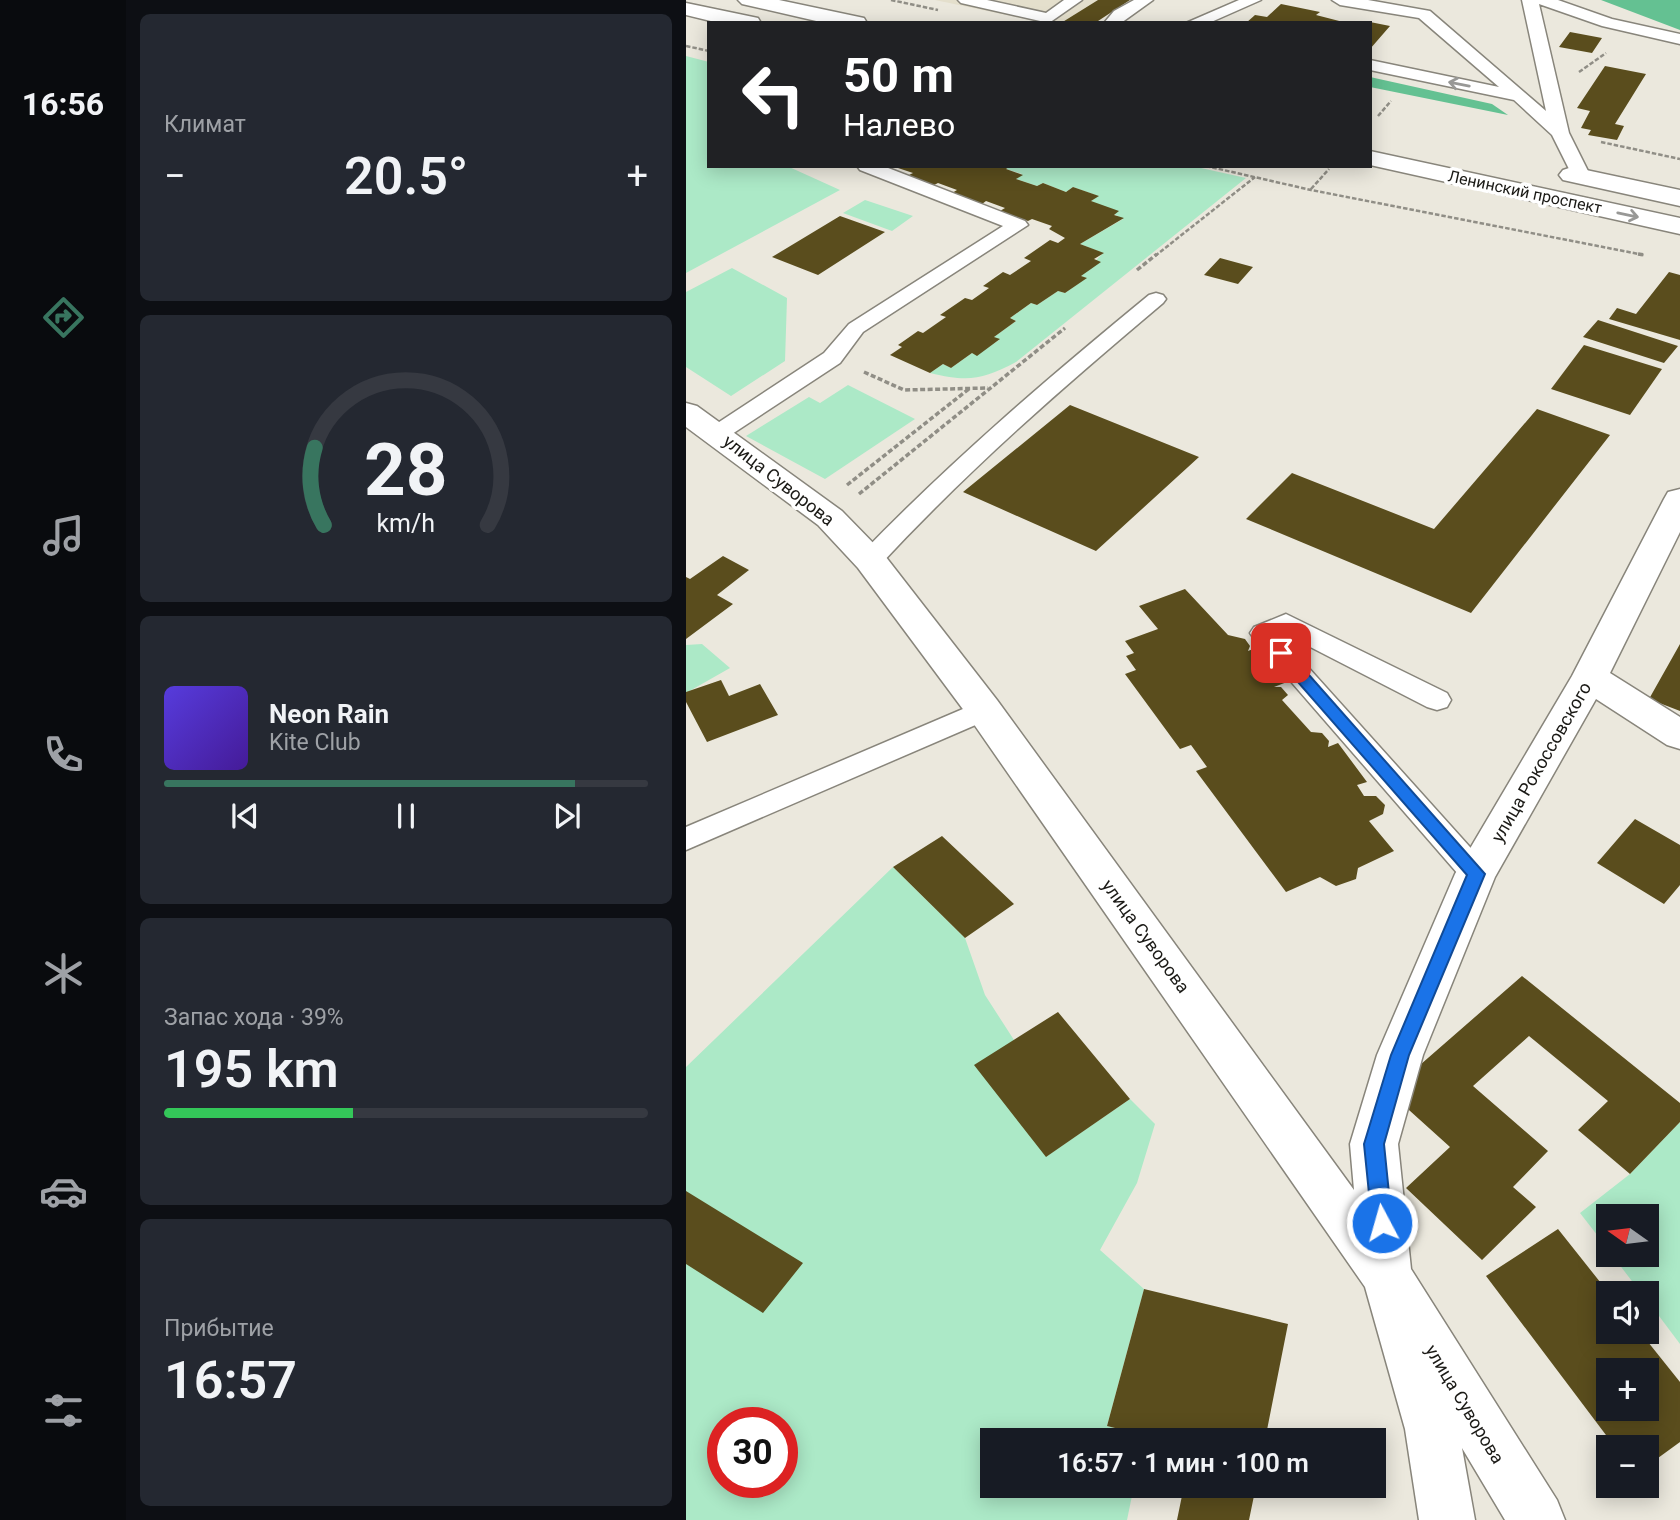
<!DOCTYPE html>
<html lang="ru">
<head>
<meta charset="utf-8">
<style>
  :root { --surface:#171b24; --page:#242831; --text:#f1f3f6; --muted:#9ea1a6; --line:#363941; --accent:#38755f }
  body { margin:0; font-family:Roboto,sans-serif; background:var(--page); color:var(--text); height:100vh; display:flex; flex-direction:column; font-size:26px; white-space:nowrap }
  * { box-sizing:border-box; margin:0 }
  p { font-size:23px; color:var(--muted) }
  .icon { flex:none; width:38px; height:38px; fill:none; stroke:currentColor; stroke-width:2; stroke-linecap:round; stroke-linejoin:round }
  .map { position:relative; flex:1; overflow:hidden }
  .sheet { display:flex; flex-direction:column; gap:14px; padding:14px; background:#0d0f14; width:560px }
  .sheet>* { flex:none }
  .hud { position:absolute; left:21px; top:21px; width:665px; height:147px; border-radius:0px; box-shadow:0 4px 18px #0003; background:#202124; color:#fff; overflow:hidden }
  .needle { width:46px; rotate:284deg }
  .buttons { position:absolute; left:910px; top:1204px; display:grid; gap:14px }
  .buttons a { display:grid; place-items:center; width:63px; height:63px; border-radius:0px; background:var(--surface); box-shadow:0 4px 18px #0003; font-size:35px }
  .speed { position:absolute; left:21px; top:1407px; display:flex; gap:14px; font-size:35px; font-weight:700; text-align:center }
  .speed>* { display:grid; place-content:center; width:91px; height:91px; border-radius:50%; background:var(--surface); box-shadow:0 4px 18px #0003; line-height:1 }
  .speed .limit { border:10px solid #d22; background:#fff; color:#111 }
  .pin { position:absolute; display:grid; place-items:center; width:60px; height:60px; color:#fff; margin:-30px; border-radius:14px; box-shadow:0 4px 10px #0006 }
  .me { position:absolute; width:77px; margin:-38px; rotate:354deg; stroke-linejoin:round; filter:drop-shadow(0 0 5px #0008) }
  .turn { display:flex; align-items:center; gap:24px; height:147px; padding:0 21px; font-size:32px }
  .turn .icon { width:91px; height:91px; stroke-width:2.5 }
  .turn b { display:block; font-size:49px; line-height:60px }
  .big { font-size:52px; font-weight:600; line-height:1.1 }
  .sheet .card { flex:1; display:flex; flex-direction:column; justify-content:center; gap:10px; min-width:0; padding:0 24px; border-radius:10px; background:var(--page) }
  .sheet .dial { align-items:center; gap:0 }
  .dial svg { height:182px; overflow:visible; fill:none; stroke:var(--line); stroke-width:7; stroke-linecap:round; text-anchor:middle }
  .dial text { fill:var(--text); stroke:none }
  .song { display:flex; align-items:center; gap:21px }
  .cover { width:84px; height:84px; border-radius:10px; background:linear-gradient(135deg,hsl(250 70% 55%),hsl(260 70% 35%)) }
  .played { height:7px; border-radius:4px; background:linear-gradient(90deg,var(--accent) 85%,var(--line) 85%) }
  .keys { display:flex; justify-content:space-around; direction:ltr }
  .heat { display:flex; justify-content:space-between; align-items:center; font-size:38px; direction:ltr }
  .charge { height:10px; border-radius:5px; background:linear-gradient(90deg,#34c759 39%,var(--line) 0) }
  .trip { position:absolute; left:294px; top:1428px; width:406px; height:70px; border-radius:0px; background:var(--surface); box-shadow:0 4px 18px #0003; font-weight:600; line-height:70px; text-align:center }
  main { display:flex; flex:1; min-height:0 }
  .tabs { display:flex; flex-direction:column; width:126px; justify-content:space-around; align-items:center; background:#090b0e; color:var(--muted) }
  .tabs .icon { width:49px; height:49px }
  .tabs .active { color:var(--accent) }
  .tabs b { font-size:32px; color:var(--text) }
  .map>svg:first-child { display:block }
  .built { fill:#e4dfcc }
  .green { fill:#ace9c7; fill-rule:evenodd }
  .forest { fill:#64c192 }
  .building { fill:#5a4d1d; fill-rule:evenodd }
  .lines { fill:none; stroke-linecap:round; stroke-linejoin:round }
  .lane-casing { stroke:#88857b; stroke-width:3 }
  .street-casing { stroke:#88857b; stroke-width:3 }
  .secondary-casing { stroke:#88857b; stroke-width:3 }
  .path-far1 { stroke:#908e86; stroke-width:2.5; stroke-dasharray:4.5 2; stroke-linecap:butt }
  .path { stroke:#908e86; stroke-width:3.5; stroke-dasharray:5 2.5; stroke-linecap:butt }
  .lane { fill:#fff; fill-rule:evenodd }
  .street { fill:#fff; fill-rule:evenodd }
  .secondary { fill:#fff; fill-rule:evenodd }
  .oneway { stroke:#989896 }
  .route { fill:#1a73e8; stroke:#114b97; stroke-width:2 }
  .labels { text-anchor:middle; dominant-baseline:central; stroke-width:7; stroke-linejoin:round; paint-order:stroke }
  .far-street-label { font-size:16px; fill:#1b1a16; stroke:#fff }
  .street-label { font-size:18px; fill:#1b1a16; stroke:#fff }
</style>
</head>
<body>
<main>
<nav class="tabs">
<b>16:56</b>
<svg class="icon active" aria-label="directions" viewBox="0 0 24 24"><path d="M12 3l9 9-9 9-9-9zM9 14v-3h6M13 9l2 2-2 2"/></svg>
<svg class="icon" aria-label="music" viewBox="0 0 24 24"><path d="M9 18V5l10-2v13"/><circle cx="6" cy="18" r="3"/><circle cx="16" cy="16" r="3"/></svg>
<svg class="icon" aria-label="phone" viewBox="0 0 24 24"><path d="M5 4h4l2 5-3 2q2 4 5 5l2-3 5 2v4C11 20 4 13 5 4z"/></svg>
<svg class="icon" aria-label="climate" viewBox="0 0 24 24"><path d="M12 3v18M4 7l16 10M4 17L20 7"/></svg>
<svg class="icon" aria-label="car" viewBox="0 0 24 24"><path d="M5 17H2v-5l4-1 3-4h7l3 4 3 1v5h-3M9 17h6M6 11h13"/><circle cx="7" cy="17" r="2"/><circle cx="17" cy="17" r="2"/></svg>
<svg class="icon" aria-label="filters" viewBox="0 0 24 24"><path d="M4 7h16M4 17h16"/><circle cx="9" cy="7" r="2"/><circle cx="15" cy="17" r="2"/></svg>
</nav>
<section class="sheet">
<div class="card"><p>Климат</p>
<div class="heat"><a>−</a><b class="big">20.5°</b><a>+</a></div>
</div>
<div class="card dial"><svg viewBox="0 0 100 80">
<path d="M14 69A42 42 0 1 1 86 69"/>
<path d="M14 69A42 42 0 0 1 10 35" stroke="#38755f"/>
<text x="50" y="56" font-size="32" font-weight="700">28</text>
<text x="50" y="72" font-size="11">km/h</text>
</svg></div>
<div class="card">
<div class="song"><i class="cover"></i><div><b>Neon Rain</b><p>Kite Club</p></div></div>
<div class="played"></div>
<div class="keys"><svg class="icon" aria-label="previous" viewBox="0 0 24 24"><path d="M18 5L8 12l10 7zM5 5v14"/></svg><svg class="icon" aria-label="pause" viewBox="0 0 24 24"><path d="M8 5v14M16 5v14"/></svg><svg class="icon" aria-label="next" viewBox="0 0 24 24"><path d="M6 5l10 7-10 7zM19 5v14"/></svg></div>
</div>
<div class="card"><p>Запас хода · 39%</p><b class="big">195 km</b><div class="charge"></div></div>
<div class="card"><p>Прибытие</p><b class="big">16:57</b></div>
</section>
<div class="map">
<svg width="994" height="1520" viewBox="0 0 994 1520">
  <rect width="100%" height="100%" fill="#ebe8dd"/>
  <path class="built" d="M 249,0 L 412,0 L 375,23 L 358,23 Z"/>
  <path class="green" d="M 0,56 L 23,62 L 23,166 L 101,166 L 154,190 L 0,273 Z
    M 324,166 L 506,166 L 560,178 L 330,362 C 296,380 282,382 244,373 L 257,364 L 265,368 L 286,353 L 291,355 L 313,340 L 308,337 L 330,321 L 324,318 L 345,303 L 351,305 L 372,291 L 379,293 L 400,278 L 395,276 L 417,253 L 394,244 L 437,219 L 405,201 L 412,196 L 387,187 L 380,192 L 357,183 L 351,186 L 330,179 L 336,174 L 320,169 Z
    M 179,200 L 227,216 L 206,231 L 157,213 Z
    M 46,268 L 101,298 L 99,361 L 45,396 L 0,367 L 0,292 Z
    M 162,385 L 229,419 L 139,479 L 60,436 L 123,397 L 134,403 Z
    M 16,644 L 44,668 L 0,693 L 0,645 Z
    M 207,867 L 279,938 L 299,995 L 328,1040 L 361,1156 L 444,1099 L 469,1124 L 451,1183 L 414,1250 L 458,1289 L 421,1426 L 458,1435 L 457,1440 L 306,1440 L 306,1486 L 448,1486 L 441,1520 L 0,1520 L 0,1067 ZM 37,1423 L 96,1423 L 96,1482 L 37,1482 Z
    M 994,1122 L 994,1344 L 961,1300 L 961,1293 L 955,1293 L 926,1255 L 961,1255 L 961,1216 L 922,1216 L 922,1249 L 894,1213 L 944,1174 Z"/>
  <path class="forest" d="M 915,0 L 994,0 L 994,30 Z
    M 684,77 L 806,104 L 822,115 L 684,87 Z"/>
  <path class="building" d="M 412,0 L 444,0 L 409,23 L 375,23 Z
    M 595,4 L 634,12 L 630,15 L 661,23 L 560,23 L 569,15 L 581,17 Z
    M 684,22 L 704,26 L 684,49 Z
    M 884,32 L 916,38 L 906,53 L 873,47 Z
    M 919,66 L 960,74 L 929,124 L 938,126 L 931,140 L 902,135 L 905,130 L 895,128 L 904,111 L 891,108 Z
    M 195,166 L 324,166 L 320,169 L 337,175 L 330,179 L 351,186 L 357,183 L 380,192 L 387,187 L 413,196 L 405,201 L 433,211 L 428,215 L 438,218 L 394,244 L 418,253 L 408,259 L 415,262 L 395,276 L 401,278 L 379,293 L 372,291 L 351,305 L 345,303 L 324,318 L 330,321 L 308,337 L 314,339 L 291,356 L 286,353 L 265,368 L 257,364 L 244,373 L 204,355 L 216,347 L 212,345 L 232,331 L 237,333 L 260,317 L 254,315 L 279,298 L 286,300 L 303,288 L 297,286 L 317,272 L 324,275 L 345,261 L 338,258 L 364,240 L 372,243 L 379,238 L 363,229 L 366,226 L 346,219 L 342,221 L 314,211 L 319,208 L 300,201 L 296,204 L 266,193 L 271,190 L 252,183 L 246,186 L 221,176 L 227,173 L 209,167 L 204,170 Z
    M 154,216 L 199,232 L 132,275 L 86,257 Z
    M 534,258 L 567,267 L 552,284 L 518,275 Z
    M 983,272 L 994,275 L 994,340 L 923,319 L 931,308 L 950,314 Z
    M 912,320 L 992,346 L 978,363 L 897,337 Z
    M 898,345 L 976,369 L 944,415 L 865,389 Z
    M 384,405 L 513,457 L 410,551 L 277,492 Z
    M 851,409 L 924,435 L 785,613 L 560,519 L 606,473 L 748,529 Z
    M 37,556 L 63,570 L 31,595 L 47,604 L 0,639 L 0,577 L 4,579 Z
    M 499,589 L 542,635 L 559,639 L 564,646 L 562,651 L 572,647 L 601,682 L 588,687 L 595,687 L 602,695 L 596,700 L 625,732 L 636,733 L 643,741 L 642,747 L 652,743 L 681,782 L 671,785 L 678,796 L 690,796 L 699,805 L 697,814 L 683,821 L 708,851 L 672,868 L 670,879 L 650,886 L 634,877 L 600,892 L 510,771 L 521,767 L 505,745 L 494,749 L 439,674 L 450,670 L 440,656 L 448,653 L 439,641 L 472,629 L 453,606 Z
    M 994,644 L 994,711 L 963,699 Z
    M 35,680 L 43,696 L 74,684 L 92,715 L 21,742 L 0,702 L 0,692 Z
    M 949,819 L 994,845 L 994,885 L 978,904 L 911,863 Z
    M 256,836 L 328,904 L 279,938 L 207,867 Z
    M 836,976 L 994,1103 L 994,1122 L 944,1174 L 892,1130 L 922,1101 L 843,1036 L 787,1086 L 862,1151 L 827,1187 L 850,1207 L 796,1260 L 720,1188 L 764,1147 L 703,1092 Z
    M 372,1012 L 444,1099 L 360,1157 L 288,1065 Z
    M 0,1191 L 117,1263 L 77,1313 L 0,1264 Z
    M 872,1229 L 922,1292 L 922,1332 L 954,1332 L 994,1382 L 994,1442 L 961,1466 L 961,1447 L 929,1447 L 800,1276 ZM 922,1370 L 961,1370 L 961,1409 L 922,1409 Z
    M 458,1289 L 602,1324 L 579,1440 L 477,1440 L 421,1426 Z
    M 498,1486 L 570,1486 L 563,1520 L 491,1520 Z"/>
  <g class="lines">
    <g class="lane-casing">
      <path id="lane" d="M 272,0 L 301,0 L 360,13 L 378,0 L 396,0 L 363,23 L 275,3 Z
        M 448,0 L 467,0 L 435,23 L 418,23 L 428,11 Z
        M 553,0 L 575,0 L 523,23 L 500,23 Z
        M 646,0 L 682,0 L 744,11 L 860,111 L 836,0 L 872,0 L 926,19 L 994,34 L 994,44 L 916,26 L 853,4 L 883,133 L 905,177 L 896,183 L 887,177 L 866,135 L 828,100 L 684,70 L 684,60 L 813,87 L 733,18 L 654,5 Z
        M 171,166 L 197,166 L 339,221 L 342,225 L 177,332 L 154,363 L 40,438 L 24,438 L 21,433 L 24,428 L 138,353 L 163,324 L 317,226 L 174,170 Z
        M 470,293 L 477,295 L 480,299 L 477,303 C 376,388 283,469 193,566 L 184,568 L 175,566 L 172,560 L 175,554 C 265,461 363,377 463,295 Z
        M 600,614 L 761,693 L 765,700 L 761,707 L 751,710 L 741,707 L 599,634 L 594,636 L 801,866 L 805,874 L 801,882 L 790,886 L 779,882 L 568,639 L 564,633 L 568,627 Z
        M 298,700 L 308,703 L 312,710 L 308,717 L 0,850 L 0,827 Z"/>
    </g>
    <g class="street-casing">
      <path id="street" d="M 0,403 L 11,406 L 156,511 L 196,552 L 311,700 L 668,1190 L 664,1144 L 691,1055 L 769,874 L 886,676 L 978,499 L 982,492 L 994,489 L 994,532 L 924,673 L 994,717 L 994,749 L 981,745 L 910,699 L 809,877 L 737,1055 L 712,1144 L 725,1269 L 871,1500 L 879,1520 L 819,1520 L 776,1448 L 789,1520 L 733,1520 L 719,1429 L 679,1287 L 285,720 L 172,568 L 132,525 L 0,427 Z"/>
    </g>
    <g class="secondary-casing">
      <path id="secondary" d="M 52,0 L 93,0 L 178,18 L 181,23 L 139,23 L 56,4 Z
        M 0,3 L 72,18 L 75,23 L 33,23 L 0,15 Z
        M 684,151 L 994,218 L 994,234 L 684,165 Z
        M 886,167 L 994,190 L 994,206 L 877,180 L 873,175 L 877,170 Z"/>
    </g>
    <path class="path-far1" d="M 205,0 L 252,10
      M 0,46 L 23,51
      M 893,72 L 920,53
      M 692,116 L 705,101
      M 915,142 L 994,159
      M 520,166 L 625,190 L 958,255
      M 625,189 L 643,169
      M 469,256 L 569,177"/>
    <path class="path" d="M 952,254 L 958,255
      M 451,270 L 471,254
      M 178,372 L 218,390 L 302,388
      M 161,485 L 284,388
      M 173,494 L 379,328"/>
    <use href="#lane" class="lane"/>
    <use href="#street" class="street"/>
    <use href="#secondary" class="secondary"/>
  </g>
  <defs><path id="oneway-shaft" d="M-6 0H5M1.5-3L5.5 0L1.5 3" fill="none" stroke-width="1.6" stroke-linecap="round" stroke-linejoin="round" transform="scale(1.75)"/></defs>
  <g class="oneway">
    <use href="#oneway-shaft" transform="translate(773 84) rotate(-169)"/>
    <use href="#oneway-shaft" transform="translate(942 215) rotate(12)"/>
  </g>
  <path class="route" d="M 595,648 L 600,649 L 799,874 L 723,1055 L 698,1144 L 706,1223 L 703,1230 L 696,1233 L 689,1230 L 686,1223 L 678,1144 L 705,1055 L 781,875 L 590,657 L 588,653 Z"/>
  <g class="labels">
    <g class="far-street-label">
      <text transform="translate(839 192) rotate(12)">Ленинский проспект</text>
    </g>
    <g class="street-label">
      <text transform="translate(93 480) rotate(38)">улица Суворова</text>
      <text transform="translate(855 762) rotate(-60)">улица Рокоссовского</text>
      <text transform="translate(460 936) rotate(54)">улица Суворова</text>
      <text transform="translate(779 1404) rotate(59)">улица Суворова</text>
    </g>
  </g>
</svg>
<div class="buttons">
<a><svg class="needle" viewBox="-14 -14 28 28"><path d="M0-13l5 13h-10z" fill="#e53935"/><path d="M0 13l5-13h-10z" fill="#9ea1a6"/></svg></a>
<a><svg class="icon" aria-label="sound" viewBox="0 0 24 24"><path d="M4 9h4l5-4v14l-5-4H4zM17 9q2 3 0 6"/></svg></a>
<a>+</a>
<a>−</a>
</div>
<div class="speed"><div class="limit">30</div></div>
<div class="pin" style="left:595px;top:653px;background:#d93025"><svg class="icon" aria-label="arrive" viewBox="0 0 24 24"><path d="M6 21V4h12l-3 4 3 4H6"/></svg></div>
<svg class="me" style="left:696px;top:1223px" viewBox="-20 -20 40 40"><circle r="17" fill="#1a73e8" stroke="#fff" stroke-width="3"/><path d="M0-11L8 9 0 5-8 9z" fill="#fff"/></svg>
<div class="trip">16:57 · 1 мин · 100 m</div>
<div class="hud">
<div class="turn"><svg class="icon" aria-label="left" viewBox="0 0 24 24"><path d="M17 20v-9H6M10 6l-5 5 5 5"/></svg><div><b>50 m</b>Налево</div></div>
</div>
</div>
</main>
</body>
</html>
